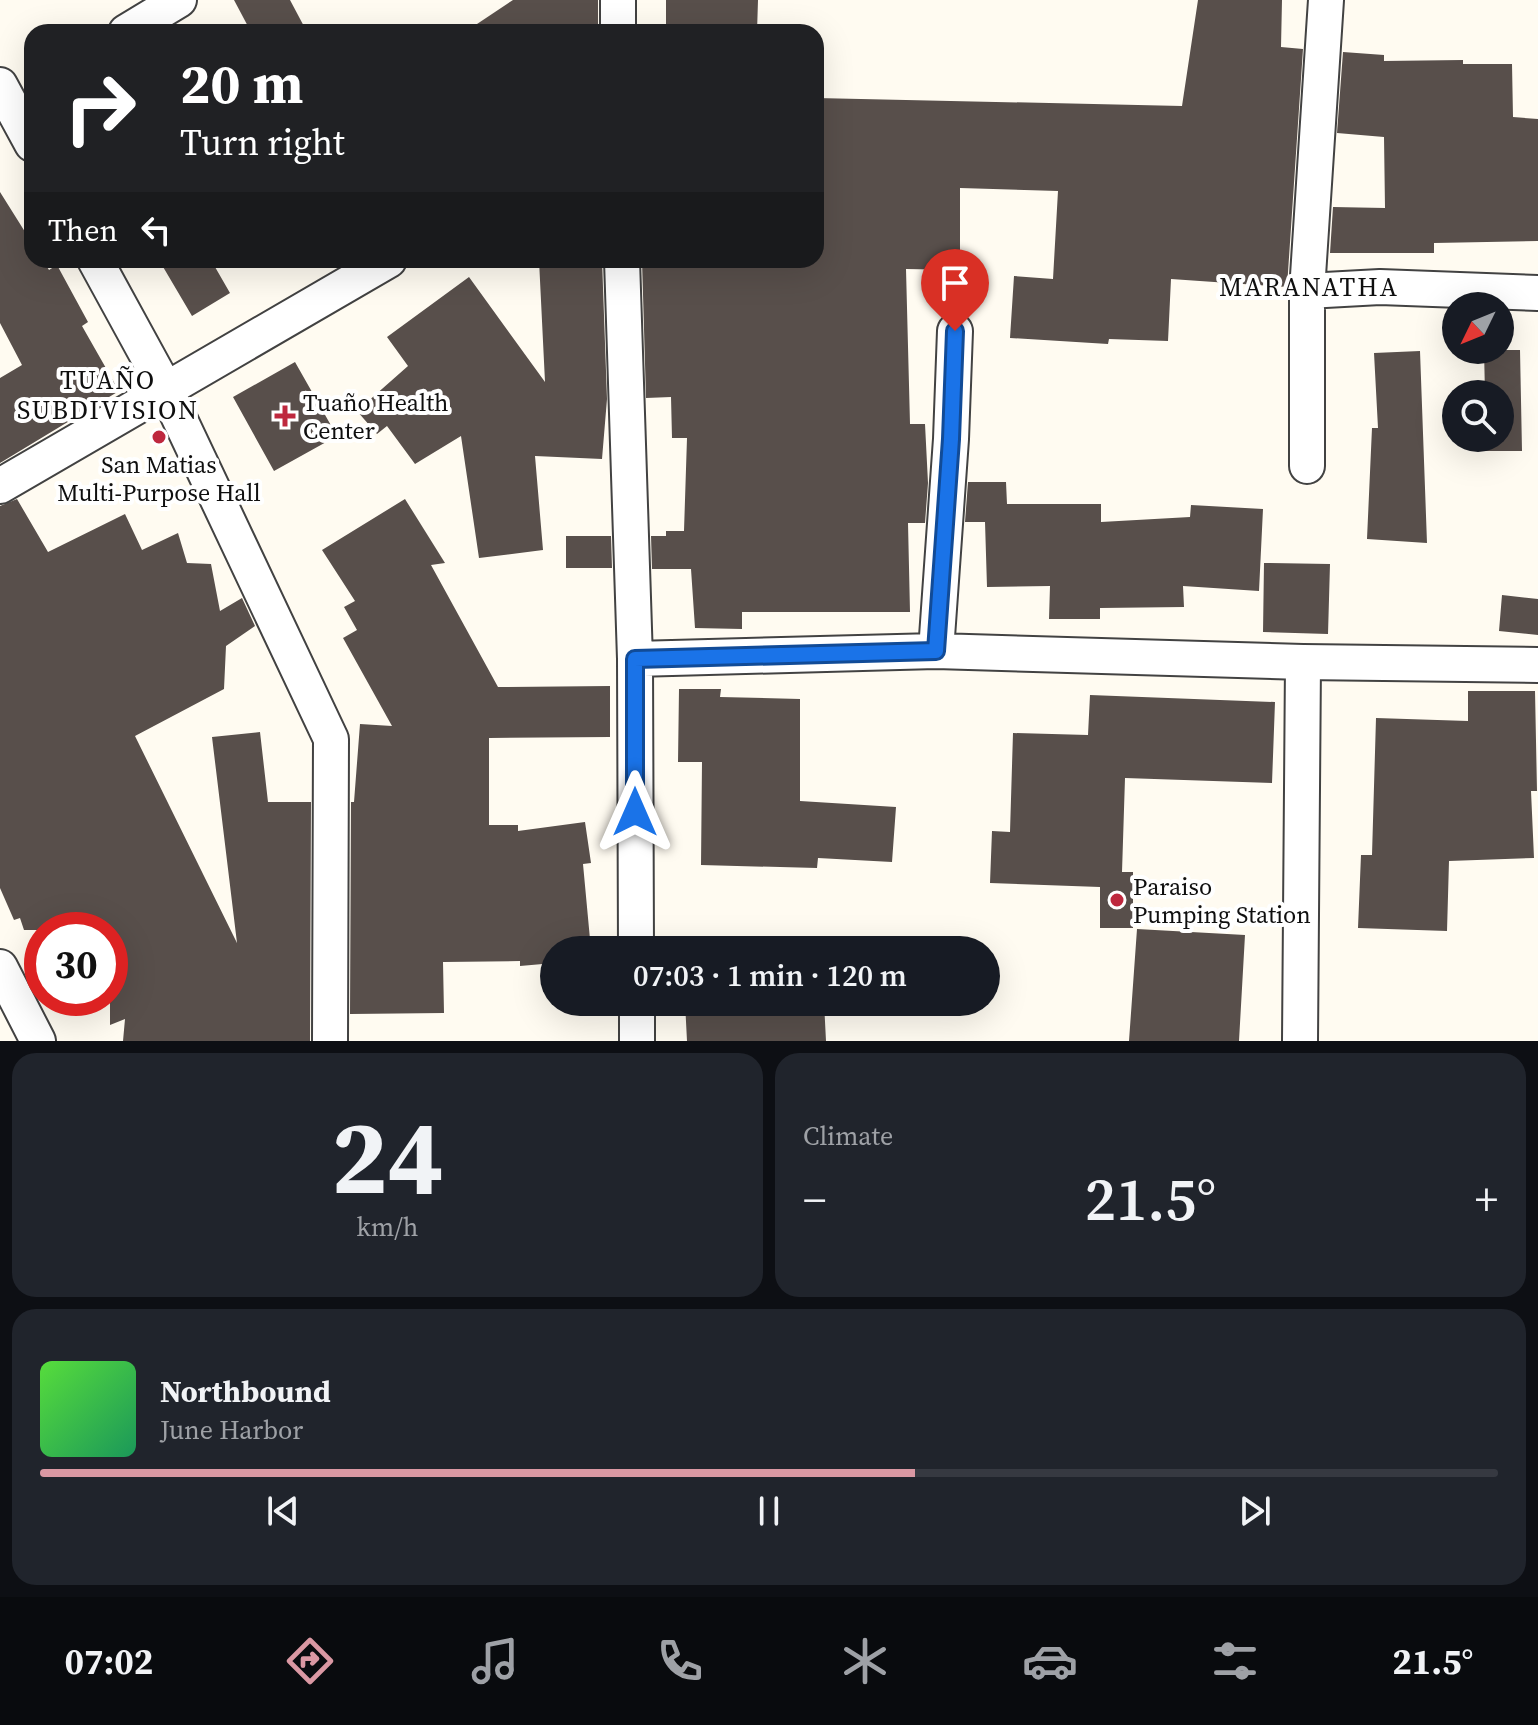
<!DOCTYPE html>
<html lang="en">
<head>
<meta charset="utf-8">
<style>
  :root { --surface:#171b24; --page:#20242c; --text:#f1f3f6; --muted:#9ea1a6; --line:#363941; --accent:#da98a3 }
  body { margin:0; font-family:"Source Serif 4",serif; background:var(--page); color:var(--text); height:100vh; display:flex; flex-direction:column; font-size:30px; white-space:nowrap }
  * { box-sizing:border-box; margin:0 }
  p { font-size:26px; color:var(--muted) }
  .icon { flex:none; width:44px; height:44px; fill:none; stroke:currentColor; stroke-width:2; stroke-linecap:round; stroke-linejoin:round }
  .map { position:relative; height:1041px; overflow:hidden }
  .drawer { display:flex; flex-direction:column; gap:12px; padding:12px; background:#0d0f14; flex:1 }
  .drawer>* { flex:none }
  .top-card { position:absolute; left:24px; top:24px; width:800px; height:244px; border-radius:24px; box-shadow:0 8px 32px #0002; background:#202124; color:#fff; overflow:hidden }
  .needle { width:52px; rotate:227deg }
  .controls { position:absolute; left:1442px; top:292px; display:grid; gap:16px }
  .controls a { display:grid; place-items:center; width:72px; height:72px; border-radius:50%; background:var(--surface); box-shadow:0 8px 32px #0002; font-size:40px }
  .speed { position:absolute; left:24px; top:912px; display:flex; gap:16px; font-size:40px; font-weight:700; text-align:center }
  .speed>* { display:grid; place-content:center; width:104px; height:104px; border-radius:50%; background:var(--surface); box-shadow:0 8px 32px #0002; line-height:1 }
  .speed .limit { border:12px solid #d22; background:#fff; color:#111 }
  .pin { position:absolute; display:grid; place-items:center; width:68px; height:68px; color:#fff; margin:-82px -34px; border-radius:50% 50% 50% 0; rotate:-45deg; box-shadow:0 0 8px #0007 }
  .pin .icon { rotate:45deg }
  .me { position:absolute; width:88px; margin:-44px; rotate:0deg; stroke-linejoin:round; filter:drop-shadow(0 0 6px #0008) }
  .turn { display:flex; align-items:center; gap:28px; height:168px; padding:0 24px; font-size:36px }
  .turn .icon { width:104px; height:104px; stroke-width:2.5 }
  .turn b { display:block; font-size:56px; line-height:68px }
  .then { display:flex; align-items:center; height:76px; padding:0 24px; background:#0003; gap:16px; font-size:30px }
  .big { font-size:60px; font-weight:600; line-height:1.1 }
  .drawer .widget { flex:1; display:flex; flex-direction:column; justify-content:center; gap:12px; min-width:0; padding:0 28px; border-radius:24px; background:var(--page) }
  .drawer .dial { align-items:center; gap:0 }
  .dial b { font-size:104px; line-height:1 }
  .song { display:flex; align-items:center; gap:24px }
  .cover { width:96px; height:96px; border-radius:12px; background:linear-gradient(135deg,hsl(110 70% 55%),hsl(150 70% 35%)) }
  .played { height:8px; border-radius:4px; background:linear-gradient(90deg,var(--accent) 60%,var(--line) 60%) }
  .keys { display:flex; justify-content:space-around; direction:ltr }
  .heat { display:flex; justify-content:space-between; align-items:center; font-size:44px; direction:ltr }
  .drawer .tiles { flex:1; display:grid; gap:12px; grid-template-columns:1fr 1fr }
  .widget:last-child { grid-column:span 2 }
  .trip { position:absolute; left:540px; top:936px; width:460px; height:80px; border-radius:40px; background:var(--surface); box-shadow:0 8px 32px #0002; font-weight:600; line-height:80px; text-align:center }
  .dock { display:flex; height:128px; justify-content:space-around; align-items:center; background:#090b0e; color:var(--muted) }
  .dock .icon { width:56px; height:56px }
  .dock .selected { color:var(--accent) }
  .dock b { font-size:36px; color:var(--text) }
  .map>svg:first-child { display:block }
  .building { fill:#584f4b }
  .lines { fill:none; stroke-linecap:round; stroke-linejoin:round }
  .minor-casing { stroke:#424242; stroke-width:38 }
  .minor { stroke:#fff; stroke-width:34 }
  .route-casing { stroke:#114b97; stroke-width:20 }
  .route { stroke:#1a73e8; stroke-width:14 }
  .poi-dot { fill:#be283e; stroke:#fff; stroke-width:3 }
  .labels { text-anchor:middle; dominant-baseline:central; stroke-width:8; stroke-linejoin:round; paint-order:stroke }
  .poi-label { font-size:24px; fill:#0f0f0f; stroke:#fff; text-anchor:start }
  .neighbourhood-label { font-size:26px; letter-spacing:2px; fill:#0f0f0f; stroke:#fff }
</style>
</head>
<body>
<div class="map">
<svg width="1538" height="1041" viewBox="0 0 1538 1041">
  <rect width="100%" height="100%" fill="#fffbf1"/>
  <path class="building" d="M 234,0 L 290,0 L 307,32 L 251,32 Z
    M 513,0 L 598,0 L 598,32 L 465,32 Z
    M 666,0 L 758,0 L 757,32 L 666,32 Z
    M 1198,0 L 1282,0 L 1281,47 L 1303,49 L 1287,287 L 1171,279 L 1168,341 L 1109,339 L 1108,344 L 1010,338 L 1014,276 L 1053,279 L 1058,191 L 960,188 L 960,270 L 906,269 L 910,424 L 925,424 L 928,483 L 925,523 L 908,523 L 910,612 L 742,612 L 742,629 L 695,628 L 691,569 L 652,569 L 651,536 L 666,536 L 666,531 L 684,531 L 687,438 L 672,438 L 671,397 L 646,398 L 642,260 L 816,260 L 816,98 L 1182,106 Z
    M 1343,52 L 1384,55 L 1384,61 L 1463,60 L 1463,64 L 1512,64 L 1513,117 L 1538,119 L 1538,241 L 1434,243 L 1434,253 L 1330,253 L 1333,207 L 1385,208 L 1384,137 L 1337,133 Z
    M 0,192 L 32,243 L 32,260 L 43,260 L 49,270 L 57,265 L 88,322 L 82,326 L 119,391 L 0,463 L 0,378 L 22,365 L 0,323 Z
    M 159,260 L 211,260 L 230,293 L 192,316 Z
    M 539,260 L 602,260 L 607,399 L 602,459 L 535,456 L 543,550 L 479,558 L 461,436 L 415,464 L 387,426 L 377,434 L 357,411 L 408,366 L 387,337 L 469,277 L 545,382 Z
    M 1484,350 L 1520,350 L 1522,451 L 1485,451 L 1485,438 L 1500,438 L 1500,394 L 1485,394 Z
    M 1420,351 L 1427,543 L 1367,539 L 1372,428 L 1378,428 L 1374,353 Z
    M 295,362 L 337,436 L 274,471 L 233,397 Z
    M 968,482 L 1006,482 L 1007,504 L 1101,504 L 1101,522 L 1190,517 L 1191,505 L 1263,509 L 1259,591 L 1183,586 L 1184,607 L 1100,608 L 1100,619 L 1049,619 L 1050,586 L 987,587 L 985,522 L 965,522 Z
    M 17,499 L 48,552 L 125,514 L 142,550 L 178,533 L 187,563 L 211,564 L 220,611 L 242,598 L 255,626 L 226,646 L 224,689 L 135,736 L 237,943 L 212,737 L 260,732 L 268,802 L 311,802 L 310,1041 L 123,1041 L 125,1019 L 110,1025 L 110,930 L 24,930 L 20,918 L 14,920 L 0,888 L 0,506 Z
    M 405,499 L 445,563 L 431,565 L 498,687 L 610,686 L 610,737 L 489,738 L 489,825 L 518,825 L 518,831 L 585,822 L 591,863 L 583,864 L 591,950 L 554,950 L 554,963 L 520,966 L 520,961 L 443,962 L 444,1013 L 350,1014 L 351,802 L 354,802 L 360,724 L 392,726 L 343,638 L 357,630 L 344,607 L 355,601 L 322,550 Z
    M 566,536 L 611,536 L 612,568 L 566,568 Z
    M 1264,563 L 1330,564 L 1328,634 L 1263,632 Z
    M 1502,595 L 1538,599 L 1538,635 L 1499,631 Z
    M 679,689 L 721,689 L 720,697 L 800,699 L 800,801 L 896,807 L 892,862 L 818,858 L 817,868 L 701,865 L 702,762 L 678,762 Z
    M 1468,691 L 1535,691 L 1537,791 L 1531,791 L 1534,858 L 1449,861 L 1447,931 L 1358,928 L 1361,855 L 1372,855 L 1376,718 L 1468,721 Z
    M 1090,695 L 1275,702 L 1272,783 L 1125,778 L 1122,872 L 1133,872 L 1133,928 L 1100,928 L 1100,887 L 990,883 L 992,831 L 1010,832 L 1013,733 L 1088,735 Z
    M 1137,929 L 1245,935 L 1239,1041 L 1129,1041 Z
    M 685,1002 L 824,1002 L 826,1041 L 687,1041 Z"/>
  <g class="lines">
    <g class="minor-casing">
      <path id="minor" d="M 126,32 L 179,0
        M 618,32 L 618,0
        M 0,85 L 32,144
        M 95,260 L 165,388 L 331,739 L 330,1041
        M 622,260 L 635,659 L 636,950
        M 1307,291 L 1380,287 L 1538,293
        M 1307,466 L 1307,291 L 1326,0
        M 0,486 L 389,260
        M 936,651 L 951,439 L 955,331
        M 635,659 L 936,651 L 1303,662 L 1538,665
        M 0,967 L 38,1041
        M 637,1002 L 637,1041
        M 1300,1041 L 1303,662"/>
    </g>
    <use href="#minor" class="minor"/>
  </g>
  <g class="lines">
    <g class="route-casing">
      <path id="route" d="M 635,812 L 635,659 L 936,651 L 951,439 L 955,331"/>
    </g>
    <use href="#route" class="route"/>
  </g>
  <g class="poi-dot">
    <path d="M281 404h8v8h8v8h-8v8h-8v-8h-8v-8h8z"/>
    <circle cx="159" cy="437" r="8"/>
    <circle cx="1117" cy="900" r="8"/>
  </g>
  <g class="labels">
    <g class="poi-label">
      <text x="303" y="402">Tuaño Health<tspan x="303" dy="28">Center</tspan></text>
      <text x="159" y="464" text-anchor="middle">San Matias<tspan x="159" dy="28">Multi-Purpose Hall</tspan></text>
      <text x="1133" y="886">Paraiso<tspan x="1133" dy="28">Pumping Station</tspan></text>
    </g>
    <g class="neighbourhood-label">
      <text x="1309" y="287">MARANATHA</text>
      <text x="108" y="380">TUAÑO<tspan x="108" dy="30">SUBDIVISION</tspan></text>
    </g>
  </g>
</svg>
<div class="controls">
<a><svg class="needle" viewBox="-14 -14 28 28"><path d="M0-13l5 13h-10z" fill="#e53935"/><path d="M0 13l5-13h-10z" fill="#9ea1a6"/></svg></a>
<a><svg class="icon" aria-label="search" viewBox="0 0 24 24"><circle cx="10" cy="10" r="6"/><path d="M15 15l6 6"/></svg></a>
</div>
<div class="speed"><div class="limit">30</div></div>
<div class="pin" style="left:955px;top:331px;background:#d93025"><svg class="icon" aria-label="arrive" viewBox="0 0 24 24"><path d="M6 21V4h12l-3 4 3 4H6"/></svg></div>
<svg class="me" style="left:635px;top:812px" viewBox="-20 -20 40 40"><path d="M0-17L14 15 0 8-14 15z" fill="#1a73e8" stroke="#fff" stroke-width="4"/></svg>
<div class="trip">07:03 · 1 min · 120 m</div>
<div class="top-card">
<div class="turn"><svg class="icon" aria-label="right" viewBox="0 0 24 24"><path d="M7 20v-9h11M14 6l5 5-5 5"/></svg><div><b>20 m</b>Turn right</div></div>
<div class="then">Then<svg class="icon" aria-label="left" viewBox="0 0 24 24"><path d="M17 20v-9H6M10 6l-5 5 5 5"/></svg></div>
</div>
</div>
<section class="drawer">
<div class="tiles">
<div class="widget dial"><b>24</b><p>km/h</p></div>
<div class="widget"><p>Climate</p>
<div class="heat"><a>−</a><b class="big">21.5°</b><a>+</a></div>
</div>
<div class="widget">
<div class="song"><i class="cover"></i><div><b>Northbound</b><p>June Harbor</p></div></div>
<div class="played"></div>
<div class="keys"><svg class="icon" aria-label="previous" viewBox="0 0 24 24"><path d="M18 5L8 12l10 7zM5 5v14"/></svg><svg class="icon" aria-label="pause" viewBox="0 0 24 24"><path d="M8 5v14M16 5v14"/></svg><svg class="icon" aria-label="next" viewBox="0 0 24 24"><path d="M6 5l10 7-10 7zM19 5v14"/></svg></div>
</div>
</div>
</section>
<nav class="dock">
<b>07:02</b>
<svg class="icon selected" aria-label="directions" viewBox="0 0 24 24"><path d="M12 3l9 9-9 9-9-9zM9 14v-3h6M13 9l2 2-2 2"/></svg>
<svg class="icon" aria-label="music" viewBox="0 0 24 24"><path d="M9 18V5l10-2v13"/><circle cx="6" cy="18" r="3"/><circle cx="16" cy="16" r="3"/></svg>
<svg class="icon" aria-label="phone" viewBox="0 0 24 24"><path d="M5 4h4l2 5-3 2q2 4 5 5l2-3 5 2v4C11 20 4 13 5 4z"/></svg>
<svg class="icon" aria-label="climate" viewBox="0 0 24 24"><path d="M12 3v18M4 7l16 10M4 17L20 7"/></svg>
<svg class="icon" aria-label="car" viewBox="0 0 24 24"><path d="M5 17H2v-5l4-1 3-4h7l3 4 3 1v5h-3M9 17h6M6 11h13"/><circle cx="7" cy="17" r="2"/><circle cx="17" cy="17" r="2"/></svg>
<svg class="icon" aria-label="filters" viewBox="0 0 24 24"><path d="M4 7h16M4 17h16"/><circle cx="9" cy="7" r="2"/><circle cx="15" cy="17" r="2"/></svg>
<b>21.5°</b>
</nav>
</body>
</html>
